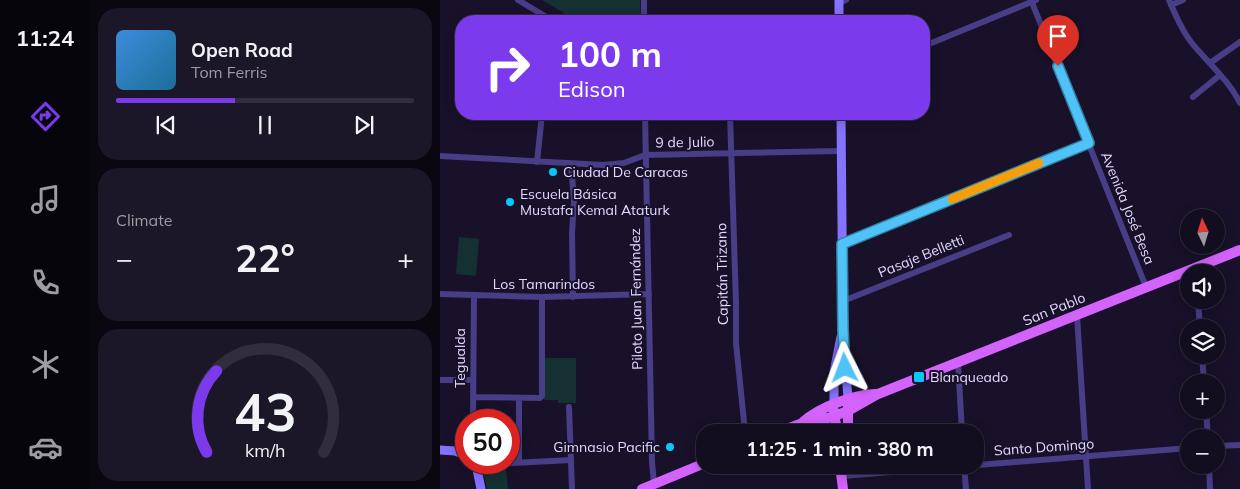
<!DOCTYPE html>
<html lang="en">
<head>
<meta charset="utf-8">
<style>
  :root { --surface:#120d1f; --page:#1b1628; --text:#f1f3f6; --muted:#9c9ca4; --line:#312d3d; --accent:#7c3aed }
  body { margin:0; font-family:Mulish,sans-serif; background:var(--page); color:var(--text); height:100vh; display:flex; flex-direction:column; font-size:19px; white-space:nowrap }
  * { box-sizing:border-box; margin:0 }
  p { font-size:16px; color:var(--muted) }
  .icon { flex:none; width:28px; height:28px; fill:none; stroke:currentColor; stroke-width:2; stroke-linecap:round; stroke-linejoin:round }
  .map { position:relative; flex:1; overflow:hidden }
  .drawer { display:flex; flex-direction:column; gap:8px; padding:8px; background:#0a0711; width:350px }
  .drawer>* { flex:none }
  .guide { position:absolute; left:15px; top:15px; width:475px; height:105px; border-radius:20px; box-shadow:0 2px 12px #0003,0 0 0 1px var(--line); background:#7c3aed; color:#fff; overflow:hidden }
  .needle { width:32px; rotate:356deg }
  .controls { position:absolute; left:740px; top:209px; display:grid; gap:10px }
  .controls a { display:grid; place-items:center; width:45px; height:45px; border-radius:50%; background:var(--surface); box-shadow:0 2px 12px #0003,0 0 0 1px var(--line); font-size:25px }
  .speed { position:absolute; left:15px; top:409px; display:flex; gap:10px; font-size:25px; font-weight:700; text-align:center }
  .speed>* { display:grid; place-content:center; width:65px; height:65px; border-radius:50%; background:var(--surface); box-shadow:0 2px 12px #0003,0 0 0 1px var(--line); line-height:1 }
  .speed .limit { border:8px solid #d22; background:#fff; color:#111 }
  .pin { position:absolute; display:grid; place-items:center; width:42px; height:42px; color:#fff; margin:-51px -21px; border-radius:50% 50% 50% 0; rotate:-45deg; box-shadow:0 0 5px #0007 }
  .pin .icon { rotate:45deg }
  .me { position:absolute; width:55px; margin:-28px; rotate:357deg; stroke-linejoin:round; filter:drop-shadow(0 0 4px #0008) }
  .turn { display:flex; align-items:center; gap:18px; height:105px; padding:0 20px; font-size:22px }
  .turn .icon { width:65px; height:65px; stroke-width:2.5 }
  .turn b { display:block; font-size:35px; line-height:42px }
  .big { font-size:38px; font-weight:700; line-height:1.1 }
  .drawer .tile { flex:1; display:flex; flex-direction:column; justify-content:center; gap:8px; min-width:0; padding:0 18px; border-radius:20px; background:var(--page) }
  .drawer .dial { align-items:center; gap:0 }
  .dial svg { height:130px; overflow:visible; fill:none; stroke:var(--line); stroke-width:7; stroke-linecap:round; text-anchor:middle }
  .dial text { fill:var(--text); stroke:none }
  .song { display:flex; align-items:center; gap:15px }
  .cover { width:60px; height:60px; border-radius:8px; background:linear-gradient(135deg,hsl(210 70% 55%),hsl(200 70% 35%)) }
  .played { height:5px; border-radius:2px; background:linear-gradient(90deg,var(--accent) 40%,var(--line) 40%) }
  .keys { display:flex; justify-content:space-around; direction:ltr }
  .heat { display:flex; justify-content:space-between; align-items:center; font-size:28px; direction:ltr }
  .trip { position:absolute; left:256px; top:424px; width:288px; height:50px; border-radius:20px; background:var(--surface); box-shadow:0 2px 12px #0003,0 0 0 1px var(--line); font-weight:700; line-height:50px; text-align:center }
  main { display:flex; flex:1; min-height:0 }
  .tabs { display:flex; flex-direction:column; width:90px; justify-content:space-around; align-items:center; background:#07050c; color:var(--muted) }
  .tabs .icon { width:35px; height:35px }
  .tabs .on { color:var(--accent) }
  .tabs b { font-size:22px; color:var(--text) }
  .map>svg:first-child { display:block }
  .green { fill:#143033 }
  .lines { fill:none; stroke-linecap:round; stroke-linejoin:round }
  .street { stroke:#483d87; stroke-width:6 }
  .secondary { stroke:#8572fd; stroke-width:9 }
  .primary { stroke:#d462fc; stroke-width:10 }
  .route-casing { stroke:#337fa1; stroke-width:12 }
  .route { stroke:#4fc3f7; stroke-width:9 }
  .slow { stroke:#f59e0b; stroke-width:9 }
  .poi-dot { fill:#09c7fb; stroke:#181129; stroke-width:2 }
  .labels { text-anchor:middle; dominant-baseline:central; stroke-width:4; stroke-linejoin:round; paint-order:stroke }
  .street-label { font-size:14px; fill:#e2d9fe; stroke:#181129 }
  .poi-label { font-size:14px; fill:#e2d9fe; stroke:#181129; text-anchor:start }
</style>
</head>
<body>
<main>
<nav class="tabs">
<b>11:24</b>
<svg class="icon on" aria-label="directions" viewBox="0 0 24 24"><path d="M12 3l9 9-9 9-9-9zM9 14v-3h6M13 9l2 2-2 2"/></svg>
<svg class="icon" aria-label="music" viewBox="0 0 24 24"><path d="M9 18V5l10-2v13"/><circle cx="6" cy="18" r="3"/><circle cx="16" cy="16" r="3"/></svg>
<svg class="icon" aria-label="phone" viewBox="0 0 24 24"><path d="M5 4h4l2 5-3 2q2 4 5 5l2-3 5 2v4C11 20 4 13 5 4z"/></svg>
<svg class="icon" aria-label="climate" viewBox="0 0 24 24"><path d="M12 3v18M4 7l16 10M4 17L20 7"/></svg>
<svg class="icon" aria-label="car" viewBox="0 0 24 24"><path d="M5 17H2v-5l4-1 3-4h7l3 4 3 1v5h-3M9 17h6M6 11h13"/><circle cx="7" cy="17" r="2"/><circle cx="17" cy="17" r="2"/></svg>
</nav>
<section class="drawer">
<div class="tile">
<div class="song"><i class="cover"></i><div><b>Open Road</b><p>Tom Ferris</p></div></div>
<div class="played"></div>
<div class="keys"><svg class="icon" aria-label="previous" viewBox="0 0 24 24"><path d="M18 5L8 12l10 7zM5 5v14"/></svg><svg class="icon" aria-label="pause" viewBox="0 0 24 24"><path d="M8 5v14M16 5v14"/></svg><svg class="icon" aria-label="next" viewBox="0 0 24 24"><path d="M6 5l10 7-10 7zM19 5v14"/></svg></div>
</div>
<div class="tile"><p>Climate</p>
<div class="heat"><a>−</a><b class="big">22°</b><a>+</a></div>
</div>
<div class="tile dial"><svg viewBox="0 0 100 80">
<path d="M14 69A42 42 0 1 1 86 69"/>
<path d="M14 69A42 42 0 0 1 20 19" stroke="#7c3aed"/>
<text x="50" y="56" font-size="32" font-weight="700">43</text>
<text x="50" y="72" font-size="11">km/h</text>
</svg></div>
</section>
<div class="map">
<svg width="800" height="489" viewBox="0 0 800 489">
  <rect width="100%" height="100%" fill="#181129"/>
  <path class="green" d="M 102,0 L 200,0 L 201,21 L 137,21 Z
    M 19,237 L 39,239 L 36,276 L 16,274 Z
    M 104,358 L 136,358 L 136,403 L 118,403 L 118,400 L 104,400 Z
    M 42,468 L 66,469 L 68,489 L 47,489 Z"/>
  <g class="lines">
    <path class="street" d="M 78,0 L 113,21
      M 204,0 L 204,21
      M 591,0 L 706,287
      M 729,0 C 735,14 741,29 751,42 C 767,62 788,79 800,103
      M 399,3 L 406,0
      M 731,5 L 743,0
      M 484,46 L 596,0
      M 770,63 L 800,42
      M 753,97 L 780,75
      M 205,114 L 212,462 L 214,484
      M 290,114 L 296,303 L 296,343 L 305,432
      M 0,156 L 164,165 L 184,163 L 205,155 L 401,151
      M 97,162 L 102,114
      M 131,164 L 134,200 L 132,233 L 133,297
      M 402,244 L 649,143
      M 0,294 L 102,297 L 209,294
      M 758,300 L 760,328
      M 403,301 L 569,235
      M 637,315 L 648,489
      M 762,355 L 764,382
      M 518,362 L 522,432
      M 0,380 L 33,380
      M 33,397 L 100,398 L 102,396 L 102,297
      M 79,398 L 79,462
      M 129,407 L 132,489
      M 766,410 L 768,438
      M 33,420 L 34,295
      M 776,446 L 800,445
      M 35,465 L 131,460
      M 524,465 L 526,489
      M 769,465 L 770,489
      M 402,476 L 749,448"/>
    <path class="secondary" d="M 399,0 L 399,21
      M 401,114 L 403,330 L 408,399
      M 394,405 L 394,372 L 401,337
      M 0,450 L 15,451 L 26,455
      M 34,462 L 37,469 L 41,489"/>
    <path class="primary" d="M 408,406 L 408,432
      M 394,411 L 397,432
      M 363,422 C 380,407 412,395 435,394
      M 339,432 L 360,424 L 388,418 L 408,411 L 438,394 L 800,250
      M 400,465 L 403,489
      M 202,489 L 265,463"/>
  </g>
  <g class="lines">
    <g class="route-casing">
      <path id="route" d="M 405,368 L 403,330 L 402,244 L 649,143 L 618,66"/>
    </g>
    <use href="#route" class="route"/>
    <path class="slow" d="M 512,199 L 599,163"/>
  </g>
  <g class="poi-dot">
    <circle cx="113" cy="172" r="5"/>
    <circle cx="70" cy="202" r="5"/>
    <rect x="473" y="371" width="12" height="12" rx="2.5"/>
    <circle cx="230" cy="447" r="5"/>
  </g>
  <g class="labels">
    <g class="street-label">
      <text transform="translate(245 142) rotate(-1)">9 de Julio</text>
      <text transform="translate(688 208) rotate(68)">Avenida José Besa</text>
      <text transform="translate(481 256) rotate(-22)">Pasaje Belletti</text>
      <text transform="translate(282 274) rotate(-91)">Capitán Trizano</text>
      <text x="104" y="284">Los Tamarindos</text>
      <text transform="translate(196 299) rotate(-91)">Piloto Juan Fernández</text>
      <text transform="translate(614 309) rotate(-22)">San Pablo</text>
      <text transform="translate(20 358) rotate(-90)">Tegualda</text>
      <text transform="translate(604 447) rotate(-4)">Santo Domingo</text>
    </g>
    <g class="poi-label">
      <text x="123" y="172">Ciudad De Caracas</text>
      <text x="80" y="194">Escuela Básica<tspan x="80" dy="16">Mustafa Kemal Ataturk</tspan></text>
      <text x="490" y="377">Blanqueado</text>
      <text x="220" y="447" text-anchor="end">Gimnasio Pacific</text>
    </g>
  </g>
</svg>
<div class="controls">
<a><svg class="needle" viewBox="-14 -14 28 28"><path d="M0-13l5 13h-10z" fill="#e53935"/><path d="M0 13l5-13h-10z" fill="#9c9ca4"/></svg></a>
<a><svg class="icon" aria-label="sound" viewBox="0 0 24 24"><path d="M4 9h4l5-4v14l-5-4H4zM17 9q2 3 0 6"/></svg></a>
<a><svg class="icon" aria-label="layers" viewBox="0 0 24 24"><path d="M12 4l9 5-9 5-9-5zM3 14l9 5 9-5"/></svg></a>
<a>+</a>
<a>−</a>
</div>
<div class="speed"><div class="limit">50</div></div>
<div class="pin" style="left:618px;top:66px;background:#d93025"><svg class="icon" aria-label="arrive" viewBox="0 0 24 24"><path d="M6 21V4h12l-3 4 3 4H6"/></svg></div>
<svg class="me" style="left:405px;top:368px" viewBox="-20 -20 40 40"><path d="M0-17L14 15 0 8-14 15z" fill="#4fc3f7" stroke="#fff" stroke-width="4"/></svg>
<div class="trip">11:25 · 1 min · 380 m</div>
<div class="guide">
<div class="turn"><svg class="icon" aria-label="right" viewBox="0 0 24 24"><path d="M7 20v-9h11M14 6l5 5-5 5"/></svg><div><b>100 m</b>Edison</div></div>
</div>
</div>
</main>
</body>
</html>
